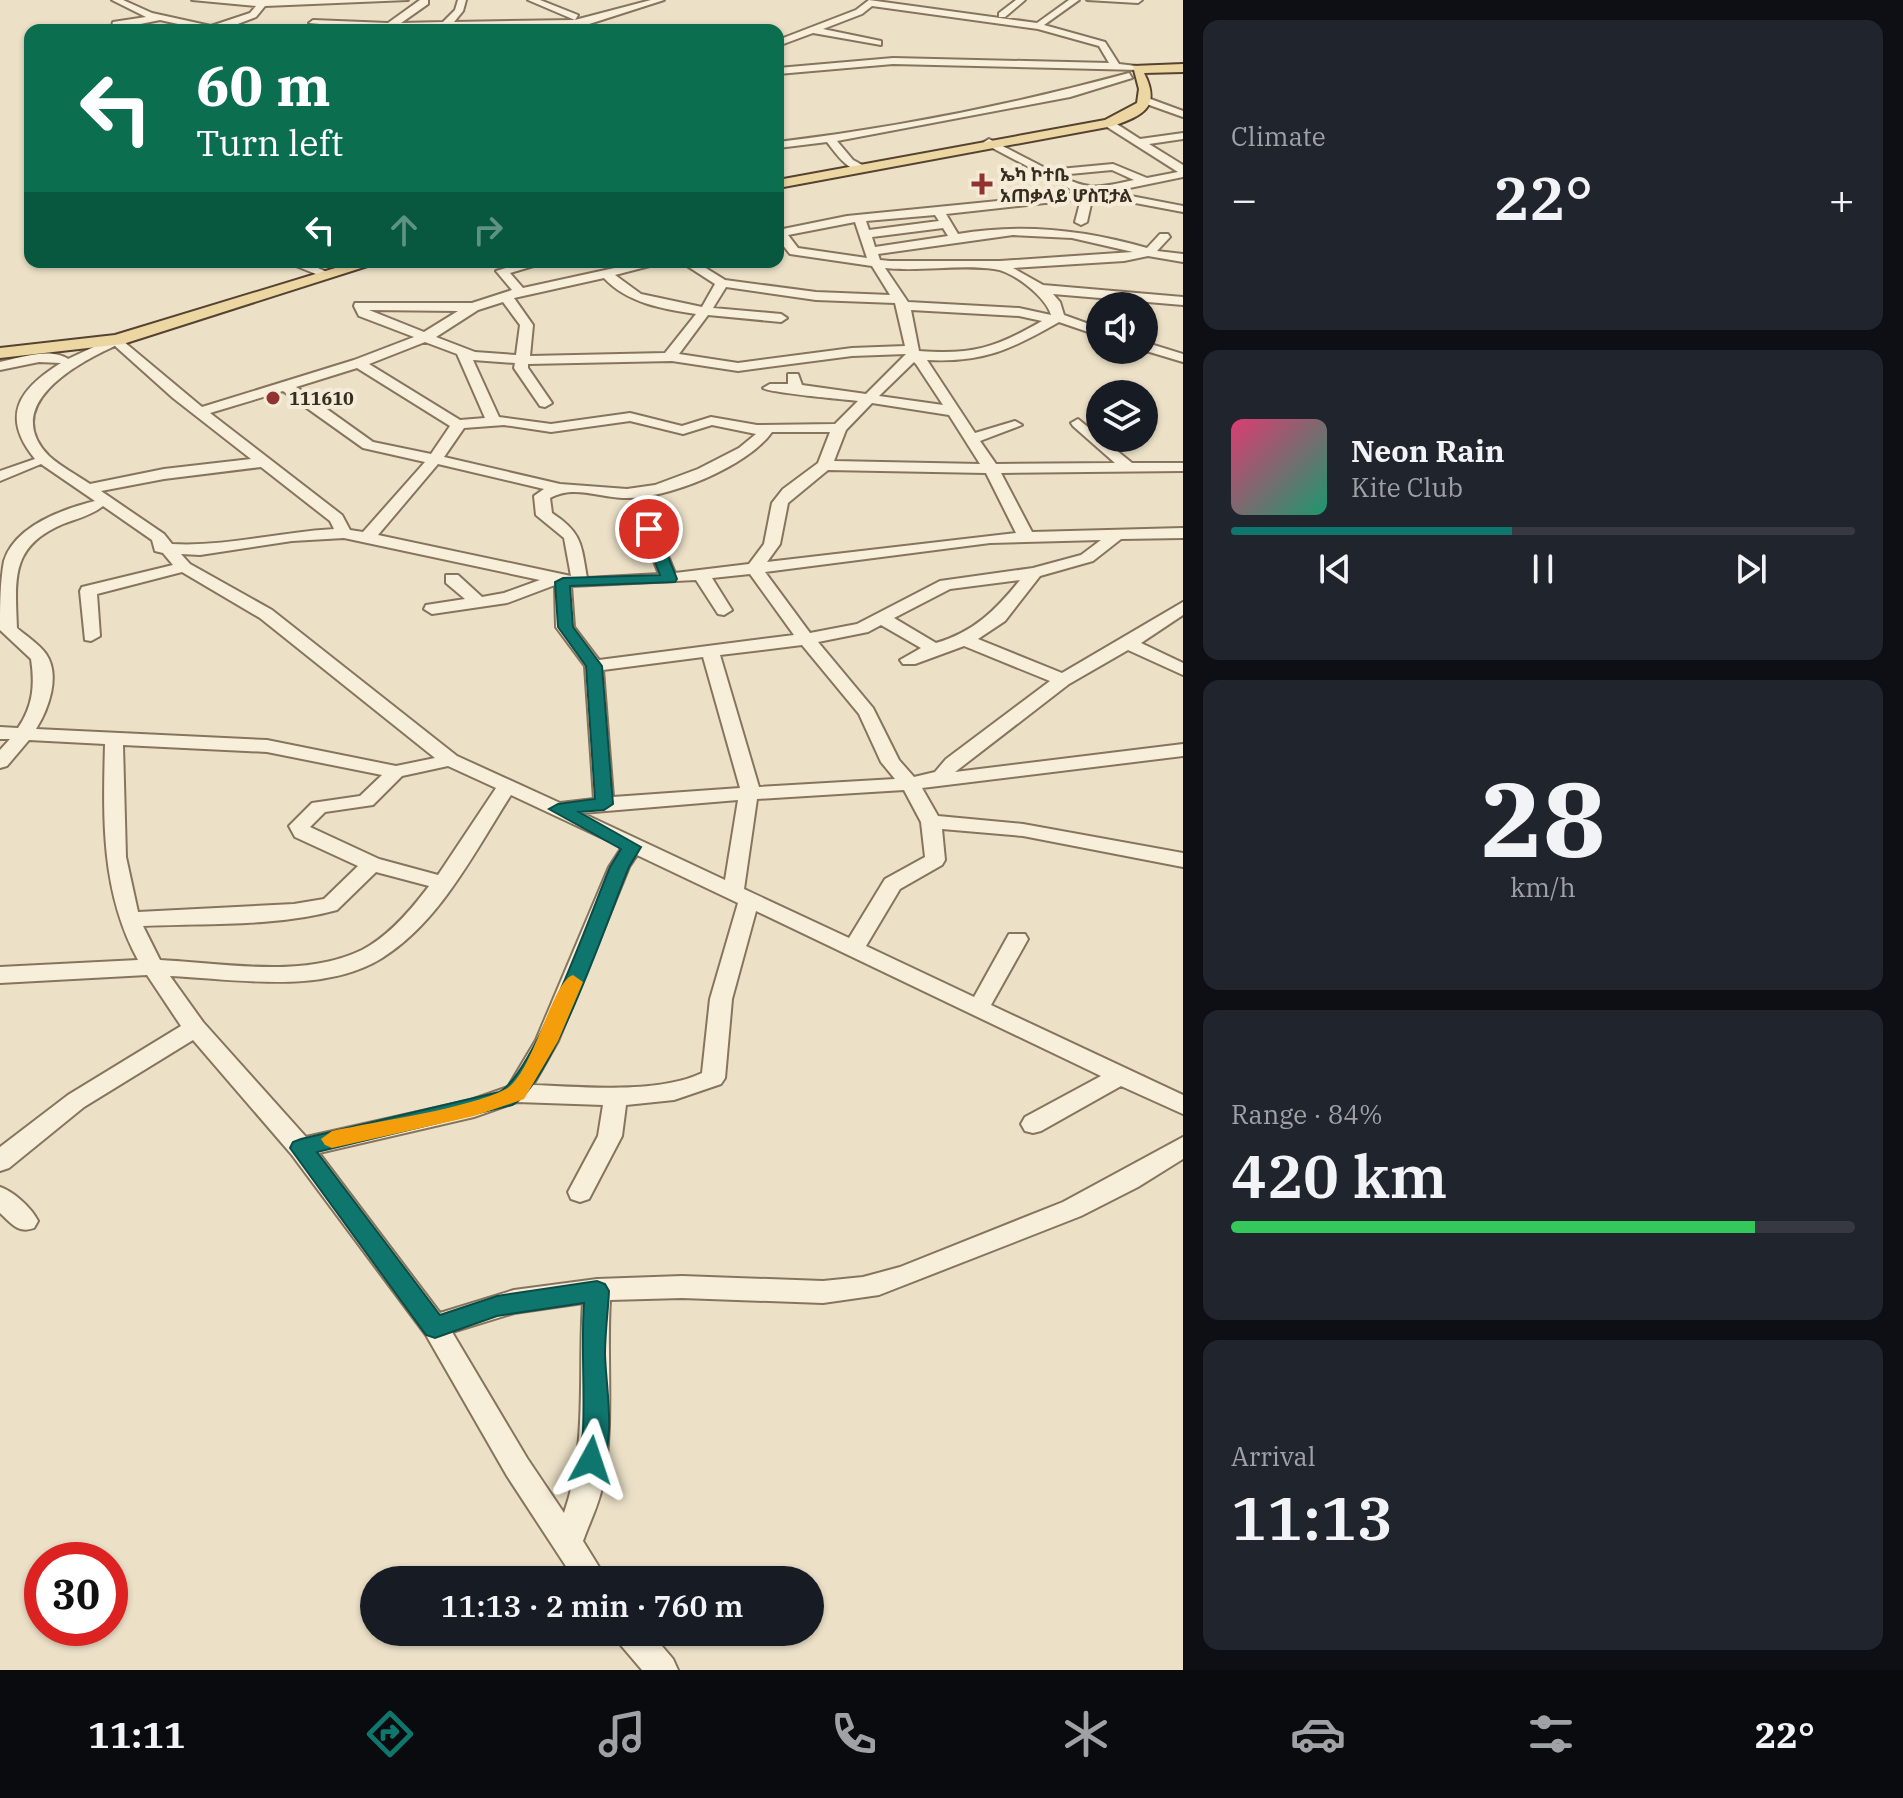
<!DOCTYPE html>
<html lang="en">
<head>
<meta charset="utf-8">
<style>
  :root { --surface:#171b24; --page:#20242c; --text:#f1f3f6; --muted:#9ea1a6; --line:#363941; --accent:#0f766e }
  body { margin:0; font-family:"IBM Plex Serif","Noto Sans Ethiopic",serif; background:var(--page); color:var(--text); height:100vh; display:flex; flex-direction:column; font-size:30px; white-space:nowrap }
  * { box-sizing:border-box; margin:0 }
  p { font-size:26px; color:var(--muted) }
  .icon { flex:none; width:44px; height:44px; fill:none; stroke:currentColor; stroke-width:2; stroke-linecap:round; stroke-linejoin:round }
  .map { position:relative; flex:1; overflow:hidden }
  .details { display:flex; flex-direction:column; gap:20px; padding:20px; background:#0d0f14; width:720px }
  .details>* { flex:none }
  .guide { position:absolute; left:24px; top:24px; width:760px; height:244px; border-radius:16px; box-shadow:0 2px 6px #0004; background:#0b6e4f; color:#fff; overflow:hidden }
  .fabs { position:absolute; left:1086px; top:292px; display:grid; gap:16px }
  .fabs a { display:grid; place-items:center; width:72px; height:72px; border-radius:50%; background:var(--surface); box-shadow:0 2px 6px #0004; font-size:40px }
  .speed { position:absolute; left:24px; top:1542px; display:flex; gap:16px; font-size:40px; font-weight:700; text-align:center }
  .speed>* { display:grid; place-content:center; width:104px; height:104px; border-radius:50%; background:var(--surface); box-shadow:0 2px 6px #0004; line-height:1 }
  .speed .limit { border:12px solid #d22; background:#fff; color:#111 }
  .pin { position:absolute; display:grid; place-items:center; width:68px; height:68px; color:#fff; margin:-34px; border:4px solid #fff; border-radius:50%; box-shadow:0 2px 8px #0007 }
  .me { position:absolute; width:88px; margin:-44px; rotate:5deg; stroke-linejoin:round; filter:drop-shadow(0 0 6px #0008) }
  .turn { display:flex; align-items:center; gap:28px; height:168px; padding:0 40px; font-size:36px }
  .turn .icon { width:104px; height:104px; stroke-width:2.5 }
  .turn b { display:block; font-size:56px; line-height:68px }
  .lanes { display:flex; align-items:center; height:76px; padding:0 40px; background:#0003; justify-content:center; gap:40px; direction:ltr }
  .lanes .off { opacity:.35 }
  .big { font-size:60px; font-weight:600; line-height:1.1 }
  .details .tile { flex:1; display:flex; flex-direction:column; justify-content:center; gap:12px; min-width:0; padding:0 28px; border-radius:16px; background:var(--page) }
  .details .dial { align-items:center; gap:0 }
  .dial b { font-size:104px; line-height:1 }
  .song { display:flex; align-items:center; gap:24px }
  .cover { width:96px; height:96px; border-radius:12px; background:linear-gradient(135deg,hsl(340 70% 55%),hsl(160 70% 35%)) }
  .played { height:8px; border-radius:4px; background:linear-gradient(90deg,var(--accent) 45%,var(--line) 45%) }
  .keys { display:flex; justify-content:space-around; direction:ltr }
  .heat { display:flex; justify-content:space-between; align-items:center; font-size:44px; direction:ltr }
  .charge { height:12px; border-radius:6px; background:linear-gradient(90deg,#34c759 84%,var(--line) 0) }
  .trip { position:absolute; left:360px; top:1566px; width:464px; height:80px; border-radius:40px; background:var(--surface); box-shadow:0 2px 6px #0004; font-weight:600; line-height:80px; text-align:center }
  .menu { display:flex; height:128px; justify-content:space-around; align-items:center; background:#090b0e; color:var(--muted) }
  .menu .icon { width:56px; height:56px }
  .menu .current { color:var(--accent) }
  .menu b { font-size:36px; color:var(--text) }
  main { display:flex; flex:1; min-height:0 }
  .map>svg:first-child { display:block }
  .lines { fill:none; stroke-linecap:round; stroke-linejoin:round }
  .minor-casing { stroke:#87745e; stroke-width:4 }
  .major-casing { stroke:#554231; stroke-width:4 }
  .minor { fill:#f7efda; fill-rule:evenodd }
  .major { fill:#ecd6a2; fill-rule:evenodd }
  .route { fill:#0f766e; stroke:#0a4d48; stroke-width:2 }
  .slow { fill:#f59e0b }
  .poi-dot { fill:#923231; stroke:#f4ecd7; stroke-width:3 }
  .labels { text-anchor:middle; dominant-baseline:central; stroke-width:8; stroke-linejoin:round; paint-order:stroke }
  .far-poi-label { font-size:18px; font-weight:bold; fill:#382c20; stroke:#f4ecd7; text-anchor:start }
</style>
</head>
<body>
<main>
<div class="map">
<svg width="1183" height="1670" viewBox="0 0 1183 1670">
  <rect width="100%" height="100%" fill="#ece1c7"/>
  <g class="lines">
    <g class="minor-casing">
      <path id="minor" d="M 112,0 L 123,0 L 152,13 L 211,26 L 250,13 L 256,6 L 192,0 L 408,0 L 265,6 L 256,17 L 222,30 L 205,30 L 160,20 L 111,30 L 113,22 L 146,17 Z
        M 420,0 L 428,0 L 428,4 L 401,23 L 443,22 L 455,10 L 458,0 L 466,0 L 463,11 L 454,22 L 575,20 L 528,0 L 540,0 L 578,15 L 575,20 L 651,0 L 664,0 L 586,25 L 383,30 L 309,23 L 313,20 L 388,23 Z
        M 869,0 L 1037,23 L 1069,0 L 1079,0 L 1044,25 L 1105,42 L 1119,64 L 1145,67 L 1140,70 L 893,64 L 778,74 L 778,68 L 893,58 L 1109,63 L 1099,46 L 1038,29 L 872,6 L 862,14 L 823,29 L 881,41 L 881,45 L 813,33 L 778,46 L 778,40 L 856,10 Z
        M 1016,0 L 1025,0 L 1005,17 L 999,17 L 999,13 Z
        M 1087,0 L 1142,0 L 1138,3 Z
        M 1129,73 L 1132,78 L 1070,97 L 837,141 L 853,160 L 866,167 L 866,171 C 848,172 838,156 827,142 L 778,148 L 778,142 C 896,128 1015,104 1129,73 Z
        M 1145,97 L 1183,111 L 1183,117 L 1141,102 Z
        M 1104,121 L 1112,121 L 1140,139 L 1183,133 L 1183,139 L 1149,144 L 1183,165 L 1183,177 L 1110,192 L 1183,206 L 1183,212 L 1093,195 L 1087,222 L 1081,225 L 1075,222 L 1081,199 L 946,214 L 958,234 C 1022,223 1085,230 1147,248 L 1160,234 L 1168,234 L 1170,237 L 1157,251 L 1183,254 L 1183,262 L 1148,256 L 1124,261 L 1013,268 L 1043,285 L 1183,297 L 1183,305 L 1053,294 L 1060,302 L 1064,315 L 1100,328 L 1100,336 L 1059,322 C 1012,349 983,363 927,360 L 975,433 L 1015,421 L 1022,425 L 980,441 L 996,464 L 1115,463 L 1073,426 L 1071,423 L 1078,419 L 1132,463 L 1183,463 L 1183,471 L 1001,473 L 1032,532 L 1183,528 L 1183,538 L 1121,539 L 1093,561 L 1040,576 L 1005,621 L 978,639 L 1062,673 L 1183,602 L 1183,615 L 1141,643 L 1183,663 L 1183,675 L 1128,650 L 1069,684 L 955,772 L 1183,744 L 1183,756 L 922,788 L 938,816 L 1023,824 L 1183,853 L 1183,867 L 1023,836 L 942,829 L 945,860 L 942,865 L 900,889 L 866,946 L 974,997 L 1009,934 L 1025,934 L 1028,939 L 991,1005 L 1183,1095 L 1183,1114 L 1121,1086 L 1041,1131 L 1033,1133 L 1025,1131 L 1021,1124 L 1025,1117 L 1101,1076 L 756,911 L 732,999 L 725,1078 L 721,1084 L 674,1100 L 626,1105 L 622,1136 L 589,1199 L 580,1202 L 571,1199 L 568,1192 L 598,1136 L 603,1105 L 517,1102 L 474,1117 L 319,1153 L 440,1313 L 514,1290 L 597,1279 L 682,1276 L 823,1281 L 863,1277 L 900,1267 L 1063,1202 L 1183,1137 L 1183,1159 L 1138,1187 L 1081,1216 L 879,1295 L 823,1303 L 682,1298 L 610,1300 C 606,1362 615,1427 602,1488 C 598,1506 589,1524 583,1541 L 607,1580 L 575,1580 L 507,1476 L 426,1335 L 292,1155 L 193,1040 L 84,1107 L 9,1168 L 0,1171 L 0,1147 L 68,1095 L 181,1026 L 147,975 L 0,983 L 0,967 L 138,960 C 101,892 103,820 105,744 L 29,740 L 7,766 L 0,768 L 0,750 L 10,739 L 0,739 L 0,727 L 18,728 C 33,706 35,685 31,659 L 0,630 C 0,608 0,582 4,561 C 15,526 63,509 95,501 L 41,464 L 0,481 L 0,471 L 35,459 C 0,416 19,389 61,363 L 39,362 L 0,370 L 0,362 C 20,358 50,347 68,359 L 117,336 L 202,407 L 354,360 L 414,337 L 359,316 L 354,306 L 355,303 L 472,303 L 512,290 L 496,271 L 525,262 L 547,262 L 510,273 L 523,288 L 642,262 L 665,262 L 615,275 L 641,294 L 702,307 L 715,284 L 681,262 L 696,262 L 725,280 L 816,292 L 890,295 L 872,266 L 790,254 L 778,239 L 778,227 L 783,229 L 847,216 L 1078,193 L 985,144 L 984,142 L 989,139 L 1049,170 L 1113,164 L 1147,178 L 1178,172 L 1104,125 ZM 1112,170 L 1134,180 C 1101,187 1090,192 1059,175 ZM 935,215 L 939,221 L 869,230 L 866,221 ZM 855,222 L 867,258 L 798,248 L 788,235 ZM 943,228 L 948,236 L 875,247 L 872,237 ZM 1013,235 L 1072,238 L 1133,252 L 1000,261 L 890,261 L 880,260 L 878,254 ZM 885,268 C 921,272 959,264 994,269 C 1013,271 1046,297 1051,315 L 1019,308 L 908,302 ZM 604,278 C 627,303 663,309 696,314 L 665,353 L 530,356 L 533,325 L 514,298 ZM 726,287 L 816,300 L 895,303 L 905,346 L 852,348 L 738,363 L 679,354 L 708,315 L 781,322 L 787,318 L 781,314 L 713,308 ZM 503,302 L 520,325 L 516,355 L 475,352 L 436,337 L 478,310 ZM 369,310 L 458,311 L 424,332 ZM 911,310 L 1019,316 L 1042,321 C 995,348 973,355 919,351 ZM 425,342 L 457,354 L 485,418 L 460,420 L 369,364 ZM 115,346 L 173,398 L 251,459 L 164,469 L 90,484 C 77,475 61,467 49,456 C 0,406 75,364 115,346 ZM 906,354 L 866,394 L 802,385 L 798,374 L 788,374 L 788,384 L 770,384 L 763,388 C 770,393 842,399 858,401 L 835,424 L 757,425 L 711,417 L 682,426 L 630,413 L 551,424 L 499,417 L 473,360 L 515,363 L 514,368 L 540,406 L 545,407 L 552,403 L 528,368 L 528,364 L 672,361 L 738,371 L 852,356 ZM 914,362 L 916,364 L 943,405 L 879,396 ZM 357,368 L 450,426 L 431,454 L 373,442 L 296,387 ZM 283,391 L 363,448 L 425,462 L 363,532 L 350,530 L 342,515 L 210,413 ZM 872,403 L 949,415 L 980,464 L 834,461 L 846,430 ZM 630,421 L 683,434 L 712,425 L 756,434 L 739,448 L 698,469 L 655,485 L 627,489 L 560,484 L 444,457 L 464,428 L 504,425 L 551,432 ZM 772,432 L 830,432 L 818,463 L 783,489 L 772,503 L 764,544 L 749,564 L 675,573 L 657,529 L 649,524 L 641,529 L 659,574 L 587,578 C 581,543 582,533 552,513 L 550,498 C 573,485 598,497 623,498 C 666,500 747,467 772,432 ZM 438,464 L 544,489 L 534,496 L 536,515 L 564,538 L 571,576 L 378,535 ZM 261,467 L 330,521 L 334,529 C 280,532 226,547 172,544 L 164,534 L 101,491 L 164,479 ZM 828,470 L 986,473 L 1016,533 L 767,562 L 780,544 L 788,503 ZM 103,506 L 152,540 L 155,551 L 163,553 L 173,565 L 82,587 L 80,591 L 85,640 L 91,641 L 100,636 L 97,594 L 182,572 L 260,618 L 435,758 L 396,766 L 267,740 L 36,729 C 48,710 61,676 46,654 C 39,644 26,636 17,628 C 15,577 11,546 63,524 C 76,519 92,515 103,506 ZM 344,538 L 540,580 L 504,593 L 482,597 L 458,575 L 446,575 L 446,583 L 465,599 L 426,605 L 424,609 L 432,614 L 507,603 L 555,585 L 556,627 L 585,666 L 594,799 L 560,803 L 457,756 L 272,610 L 190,564 L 181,554 L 200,555 L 292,541 ZM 1101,540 L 1081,555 L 1033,568 L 940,581 L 857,624 L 810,633 L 765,572 L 990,543 ZM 750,574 L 794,635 L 599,660 L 574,627 L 571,586 L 696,580 L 718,614 L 724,615 L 732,610 L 712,578 ZM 1020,580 C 996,610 974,632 936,643 L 894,618 L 950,589 ZM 881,625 L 921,648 L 900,660 L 903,664 L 915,664 L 964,646 L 1050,681 L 946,759 L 935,772 L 914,777 L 899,760 L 873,708 L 818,642 L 868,632 ZM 802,645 L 859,714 L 881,762 L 895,779 L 759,787 L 720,655 ZM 703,657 L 740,788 L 613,797 L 603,670 ZM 123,745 L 267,752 L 382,775 L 360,796 L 312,803 L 289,826 L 295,837 L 358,866 L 324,899 L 294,904 L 138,912 L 126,857 ZM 448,766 L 496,788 L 438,875 L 379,859 L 310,827 L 325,812 L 373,805 L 402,776 ZM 904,790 L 921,822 L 925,857 L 885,879 L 849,938 L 744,889 L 757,799 ZM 511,795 L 622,847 L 609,867 L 536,1040 L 508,1087 L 471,1100 L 306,1137 L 203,1022 L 170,976 C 237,979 322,995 382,958 C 440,922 475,851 511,795 ZM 738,800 L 725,880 L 582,813 ZM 637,855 L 738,903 L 710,999 L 702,1073 C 659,1094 580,1087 533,1085 L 558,1041 L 629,867 ZM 376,872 L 429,886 C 411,910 389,936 362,950 C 302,979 223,963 160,960 L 143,926 C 206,923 276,927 337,910 ZM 583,1303 C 578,1373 588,1445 564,1513 L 527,1458 L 452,1332 L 514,1313 Z
        M 286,262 L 304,262 L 327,272 L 321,276 Z
        M 1144,342 L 1183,354 L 1183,362 L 1143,350 Z
        M 0,1187 C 14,1192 31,1207 38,1221 L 34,1228 C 18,1234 11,1223 0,1213 Z
        M 615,1632 L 650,1632 L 673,1659 L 678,1670 L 642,1670 L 619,1643 Z"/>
    </g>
    <g class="major-casing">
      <path id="major" d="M 1183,64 L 1183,72 L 1144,73 C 1161,107 1144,115 1113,126 L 778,188 L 778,180 L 1105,120 L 1137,103 L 1139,89 L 1133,66 Z
        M 355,262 L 380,262 L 123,344 L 0,358 L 0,348 L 115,335 Z"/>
    </g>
    <use href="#minor" class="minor"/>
    <use href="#major" class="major"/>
  </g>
  <path class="route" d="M 649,525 L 657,529 L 677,579 L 675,582 L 570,586 L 573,627 L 602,666 L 613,804 L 604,810 L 579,812 L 641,847 L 629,867 C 609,915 552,1085 512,1105 L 317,1152 L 440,1315 L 497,1296 L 597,1281 L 605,1284 L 609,1291 C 608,1312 605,1333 605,1354 C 606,1390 616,1434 601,1468 L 591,1472 L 582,1468 C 577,1455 582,1444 583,1431 C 585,1388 581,1346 584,1303 L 497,1316 L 435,1338 L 426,1335 L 290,1148 L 293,1142 L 301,1139 L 499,1092 C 534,1075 592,910 610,867 L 621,849 L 549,809 L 558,804 L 595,799 L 586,666 L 558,627 L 555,582 L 563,578 L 660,575 L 642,529 Z"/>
  <path class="slow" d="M 573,975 L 583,982 L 558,1041 L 524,1099 L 474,1116 L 332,1148 L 325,1145 L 321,1139 L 332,1131 C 378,1121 467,1109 506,1089 C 533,1074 552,981 573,975 Z"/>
  <g class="poi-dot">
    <path d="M978 172h8v8h8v8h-8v8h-8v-8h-8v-8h8z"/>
    <circle cx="273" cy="398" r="8"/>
  </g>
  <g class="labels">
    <g class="far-poi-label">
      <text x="1000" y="174">ኤካ ኮተቤ<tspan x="1000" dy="21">አጠቃላይ ሆስፒታል</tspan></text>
      <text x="289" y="398">111610</text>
    </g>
  </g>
</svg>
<div class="fabs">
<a><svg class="icon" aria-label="sound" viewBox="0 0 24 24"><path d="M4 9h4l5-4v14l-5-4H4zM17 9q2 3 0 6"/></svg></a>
<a><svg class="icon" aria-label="layers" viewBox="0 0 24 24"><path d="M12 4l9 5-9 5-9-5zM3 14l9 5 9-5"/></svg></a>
</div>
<div class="speed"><div class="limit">30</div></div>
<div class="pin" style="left:649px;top:529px;background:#d93025"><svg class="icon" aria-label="arrive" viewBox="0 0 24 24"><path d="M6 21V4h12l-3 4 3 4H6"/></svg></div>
<svg class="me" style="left:591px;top:1460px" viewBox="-20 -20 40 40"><path d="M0-17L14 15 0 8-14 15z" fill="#0f766e" stroke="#fff" stroke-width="4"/></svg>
<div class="trip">11:13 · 2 min · 760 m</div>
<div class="guide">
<div class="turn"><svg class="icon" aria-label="left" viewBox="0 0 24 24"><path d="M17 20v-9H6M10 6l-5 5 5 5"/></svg><div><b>60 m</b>Turn left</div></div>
<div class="lanes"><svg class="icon" aria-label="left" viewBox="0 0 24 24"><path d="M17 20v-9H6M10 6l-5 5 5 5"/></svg><svg class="icon off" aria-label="ahead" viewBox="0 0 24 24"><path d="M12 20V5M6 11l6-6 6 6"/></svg><svg class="icon off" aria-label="right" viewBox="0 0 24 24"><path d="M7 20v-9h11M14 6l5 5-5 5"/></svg></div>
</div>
</div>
<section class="details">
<div class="tile"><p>Climate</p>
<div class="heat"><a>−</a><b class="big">22°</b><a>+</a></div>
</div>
<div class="tile">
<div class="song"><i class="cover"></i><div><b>Neon Rain</b><p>Kite Club</p></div></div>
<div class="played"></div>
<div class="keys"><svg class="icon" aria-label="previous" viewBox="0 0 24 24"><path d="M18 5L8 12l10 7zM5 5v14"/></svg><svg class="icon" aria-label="pause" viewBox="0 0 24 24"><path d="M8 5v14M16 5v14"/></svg><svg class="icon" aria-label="next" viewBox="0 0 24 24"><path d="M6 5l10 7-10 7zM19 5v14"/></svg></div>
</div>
<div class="tile dial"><b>28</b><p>km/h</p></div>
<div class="tile"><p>Range · 84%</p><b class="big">420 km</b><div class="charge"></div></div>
<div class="tile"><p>Arrival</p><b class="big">11:13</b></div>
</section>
</main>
<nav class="menu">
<b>11:11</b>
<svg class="icon current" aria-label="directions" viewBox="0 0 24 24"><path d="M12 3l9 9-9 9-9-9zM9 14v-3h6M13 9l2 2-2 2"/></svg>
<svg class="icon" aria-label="music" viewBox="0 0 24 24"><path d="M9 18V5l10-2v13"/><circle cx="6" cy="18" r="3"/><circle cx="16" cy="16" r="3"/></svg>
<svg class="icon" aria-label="phone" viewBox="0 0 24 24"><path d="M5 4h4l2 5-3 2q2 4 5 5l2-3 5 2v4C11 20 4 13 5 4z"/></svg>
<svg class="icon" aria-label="climate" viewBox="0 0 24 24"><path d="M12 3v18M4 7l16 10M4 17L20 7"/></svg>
<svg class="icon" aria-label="car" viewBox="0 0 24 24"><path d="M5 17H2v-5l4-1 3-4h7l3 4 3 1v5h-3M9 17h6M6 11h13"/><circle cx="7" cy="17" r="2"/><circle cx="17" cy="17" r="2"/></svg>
<svg class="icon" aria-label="filters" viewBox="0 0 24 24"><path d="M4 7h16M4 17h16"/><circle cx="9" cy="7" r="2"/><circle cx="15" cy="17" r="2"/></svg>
<b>22°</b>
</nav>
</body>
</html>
